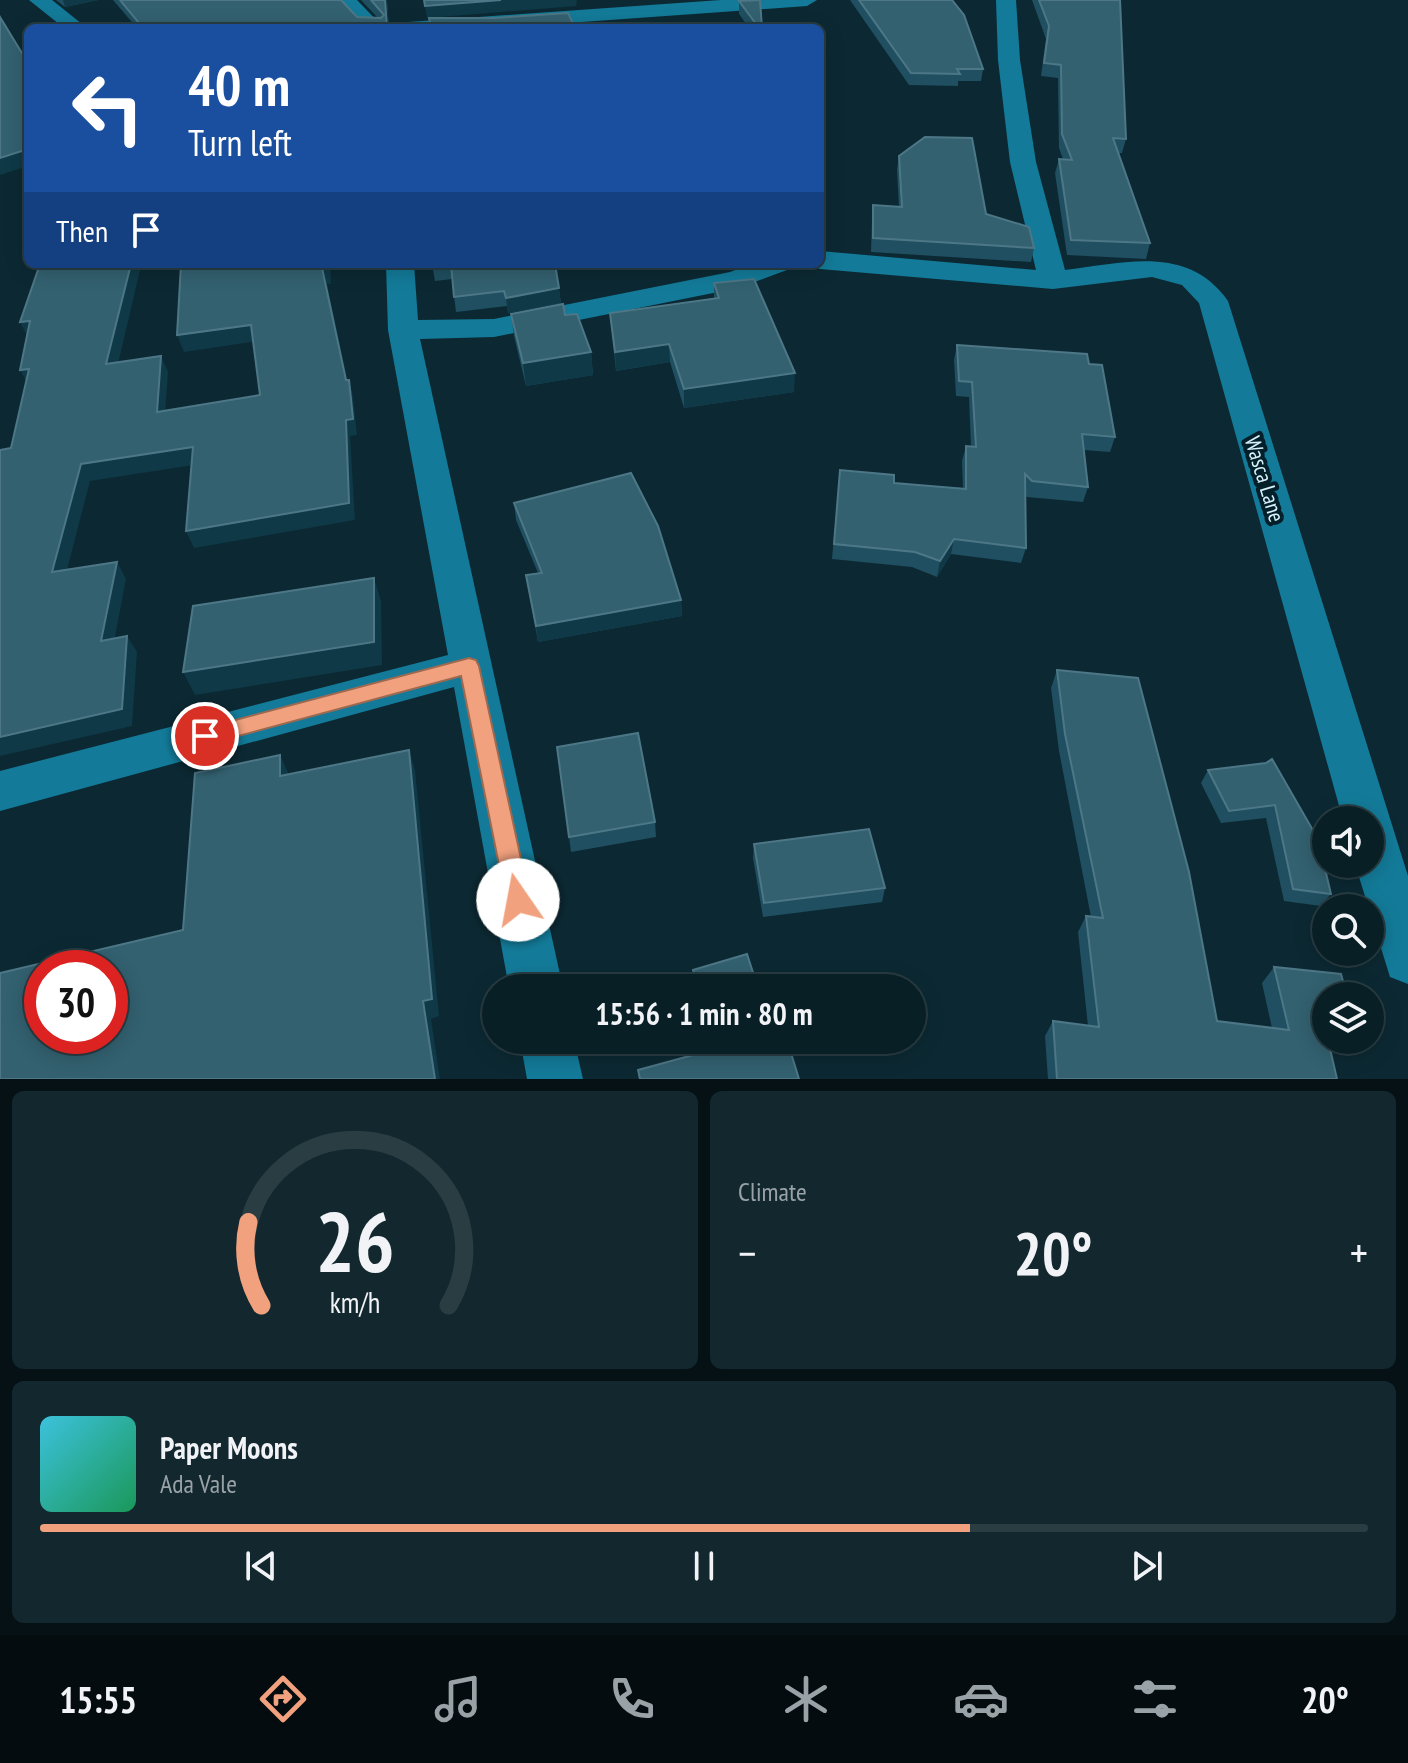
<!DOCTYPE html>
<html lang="en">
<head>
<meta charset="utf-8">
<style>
  :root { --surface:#091f26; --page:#12272e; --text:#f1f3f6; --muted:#99a2a7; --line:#293d43; --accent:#f1a17d }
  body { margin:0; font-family:"PT Sans Narrow",sans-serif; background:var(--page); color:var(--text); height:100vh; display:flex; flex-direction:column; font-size:30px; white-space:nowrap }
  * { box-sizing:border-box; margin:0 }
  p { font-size:26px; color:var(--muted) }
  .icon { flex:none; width:44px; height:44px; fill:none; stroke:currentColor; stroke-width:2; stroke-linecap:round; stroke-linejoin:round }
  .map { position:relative; height:1079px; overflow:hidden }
  .side { display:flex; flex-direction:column; gap:12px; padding:12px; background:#051115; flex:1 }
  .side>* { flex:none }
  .top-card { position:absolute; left:24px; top:24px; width:800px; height:244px; border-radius:12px; box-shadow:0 4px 20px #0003,0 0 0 2px var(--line); background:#1a4fa0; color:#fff; overflow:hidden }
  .tools { position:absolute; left:1312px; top:806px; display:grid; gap:16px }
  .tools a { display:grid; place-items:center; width:72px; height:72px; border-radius:50%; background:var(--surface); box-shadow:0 4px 20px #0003,0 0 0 2px var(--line); font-size:40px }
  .speed { position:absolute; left:24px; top:950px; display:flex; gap:16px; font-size:40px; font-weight:700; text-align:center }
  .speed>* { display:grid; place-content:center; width:104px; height:104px; border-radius:50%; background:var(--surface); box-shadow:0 4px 20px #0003,0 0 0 2px var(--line); line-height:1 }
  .speed .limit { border:12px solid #d22; background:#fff; color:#111 }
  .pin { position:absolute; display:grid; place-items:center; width:68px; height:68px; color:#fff; margin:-34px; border:4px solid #fff; border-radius:50%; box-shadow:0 2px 8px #0007 }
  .me { position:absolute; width:88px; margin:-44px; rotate:348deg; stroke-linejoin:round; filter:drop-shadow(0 0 6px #0008) }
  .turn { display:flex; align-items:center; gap:28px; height:168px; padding:0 32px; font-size:36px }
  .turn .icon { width:104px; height:104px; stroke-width:2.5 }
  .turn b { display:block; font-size:56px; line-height:68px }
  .then { display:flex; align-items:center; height:76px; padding:0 32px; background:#0003; gap:16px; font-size:30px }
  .big { font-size:60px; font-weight:800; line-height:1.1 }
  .side .card { flex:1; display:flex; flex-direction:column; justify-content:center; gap:12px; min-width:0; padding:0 28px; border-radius:12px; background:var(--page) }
  .side .dial { align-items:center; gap:0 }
  .dial svg { height:208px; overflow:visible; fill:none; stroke:var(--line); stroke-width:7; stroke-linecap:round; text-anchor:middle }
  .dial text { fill:var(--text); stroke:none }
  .song { display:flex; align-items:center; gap:24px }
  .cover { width:96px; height:96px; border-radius:12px; background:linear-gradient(135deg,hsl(190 70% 55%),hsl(150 70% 35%)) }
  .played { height:8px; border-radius:4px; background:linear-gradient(90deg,var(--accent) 70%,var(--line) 70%) }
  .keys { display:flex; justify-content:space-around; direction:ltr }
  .heat { display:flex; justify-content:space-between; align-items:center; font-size:44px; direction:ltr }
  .side .tiles { flex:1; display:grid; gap:12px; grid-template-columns:1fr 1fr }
  .card:last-child { grid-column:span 2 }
  .trip { position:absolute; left:482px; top:974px; width:444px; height:80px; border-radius:40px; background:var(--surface); box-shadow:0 4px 20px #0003,0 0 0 2px var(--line); font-weight:800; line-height:80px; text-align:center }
  .dock { display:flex; height:128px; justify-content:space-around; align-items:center; background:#040c0f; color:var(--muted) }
  .dock .icon { width:56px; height:56px }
  .dock .current { color:var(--accent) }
  .dock b { font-size:36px; color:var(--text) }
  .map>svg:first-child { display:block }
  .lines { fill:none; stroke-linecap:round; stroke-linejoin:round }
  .minor { fill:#137b99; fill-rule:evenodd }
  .wall { fill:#1f4f60 }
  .shaded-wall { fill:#0f3947 }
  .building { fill:#336170; stroke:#4d7786; stroke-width:2; fill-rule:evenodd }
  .route { fill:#f1a17d; stroke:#9d6951; stroke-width:2 }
  .labels { text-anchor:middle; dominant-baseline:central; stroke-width:8; stroke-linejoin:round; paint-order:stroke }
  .street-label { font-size:22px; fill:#d8f1fb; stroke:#031f29 }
</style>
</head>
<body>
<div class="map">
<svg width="1408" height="1079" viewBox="0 0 1408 1079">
  <rect width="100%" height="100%" fill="#0c2933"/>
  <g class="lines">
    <path class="minor" d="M 29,0 L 52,0 L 87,28 L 64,28 Z
      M 336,0 L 357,0 L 384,28 L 362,28 Z
      M 721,0 L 817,0 L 807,6 L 496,28 L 398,28 L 408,22 Z
      M 996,0 L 1016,0 L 1020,60 L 1036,162 L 1065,270 C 1124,263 1188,244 1228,301 L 1408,876 L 1408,984 L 1390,977 L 1355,864 L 1370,864 L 1370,820 L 1343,820 L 1199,303 L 1182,285 L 1152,277 L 1053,289 L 820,269 L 808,264 L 820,264 L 820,251 L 1036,270 L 1010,162 L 998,60 Z
      M 386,264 L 414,264 L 418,320 L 494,319 L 730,272 L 751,264 L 791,264 L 787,270 L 738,288 L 494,337 L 420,339 L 563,988 L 509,988 L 454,687 L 0,811 L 0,771 L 448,655 L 388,330 Z
      M 520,1040 L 574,1040 L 583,1079 L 527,1079 Z"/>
  </g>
  <path class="wall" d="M 56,0 L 98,0 L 65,7 Z
    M 113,0 L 341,0 L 357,17 L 377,17 L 361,0 L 387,0 L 389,28 L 137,28 Z
    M 850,0 L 952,0 L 983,69 L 981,81 L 958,81 L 958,86 L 909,85 Z
    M 1032,0 L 1120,0 L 1126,139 L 1122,153 L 1119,153 L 1150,243 L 1146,259 L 1067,255 L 1055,173 L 1059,159 L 1063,159 L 1059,148 L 1058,78 L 1041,76 L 1046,39 Z
    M 739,1 L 762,28 L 749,28 L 739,14 Z
    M 899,156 L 1034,248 L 1031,262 L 871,252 L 872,219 L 873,205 L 899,207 L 897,170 Z
    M 432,264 L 555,264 L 561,303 L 508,313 L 507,306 L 456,312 L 452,279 L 435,281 Z
    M 714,283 L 794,392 L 684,408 L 670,362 L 616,371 L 610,313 L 714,299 Z
    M 511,314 L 565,315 L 591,352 L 593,375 L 526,386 L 514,336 Z
    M 957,345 L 1089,364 L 1115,437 L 1110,452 L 1084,450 L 1088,487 L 1083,502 L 1027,497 L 1025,494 L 1026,548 L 1021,563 L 951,554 L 937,577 L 912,567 L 832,559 L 840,470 L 894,483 L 963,488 L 962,461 L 966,446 L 971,446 L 969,397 L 956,396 L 954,360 Z
    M 514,503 L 681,600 L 682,616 L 538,642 L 526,575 L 538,573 L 516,520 Z
    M 1057,670 L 1217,1021 L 1272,1028 L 1262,983 L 1274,967 L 1326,996 L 1326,1040 L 1337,1079 L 1048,1079 L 1045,1036 L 1053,1021 L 1088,1026 L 1078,932 L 1086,916 L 1091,917 L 1059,751 L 1051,688 Z
    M 1266,763 L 1331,894 L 1321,906 L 1284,901 L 1266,818 L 1221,823 L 1201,783 L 1208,770 Z
    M 655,822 L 656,837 L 571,852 L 569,837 Z
    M 754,844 L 885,888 L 882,902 L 763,917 L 753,858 Z
    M 693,970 L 758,988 L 695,988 L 693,982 Z
    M 709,1040 L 787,1040 L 799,1079 L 639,1079 L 638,1070 L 712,1050 Z"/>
  <path class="shaded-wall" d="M 63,0 L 98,0 L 65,7 Z
    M 385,0 L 387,0 L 389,28 L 387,28 Z
    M 501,0 L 577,0 L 576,6 L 427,18 L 425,6 Z
    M 28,149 L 28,166 L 0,175 L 0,158 Z
    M 131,264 L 140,264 L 140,270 L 114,381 L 106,364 Z
    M 326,264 L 330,264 L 331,284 L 327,284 L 351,397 L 322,268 Z
    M 559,288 L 561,303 L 508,313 L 506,298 Z
    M 30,321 L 28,338 L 20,322 Z
    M 251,325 L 257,341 L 184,352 L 177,335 Z
    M 669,344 L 670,362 L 616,371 L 615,352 Z
    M 591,352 L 593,375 L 526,386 L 523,363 Z
    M 161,356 L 168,372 L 164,428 L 157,412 Z
    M 29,369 L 29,387 L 20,370 Z
    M 795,373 L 794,392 L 684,408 L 684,389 Z
    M 349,380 L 353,397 L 357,435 L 350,436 L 355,520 L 194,548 L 186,531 Z
    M 193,447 L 200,464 L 90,481 L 62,589 L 52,572 L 81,464 Z
    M 954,539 L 951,554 L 937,577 L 940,561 Z
    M 117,562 L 126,579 L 111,658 L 101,641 Z
    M 374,578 L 381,601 L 382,665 L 195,695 L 183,672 Z
    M 681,600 L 682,616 L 538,642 L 536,626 Z
    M 127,636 L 137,652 L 132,726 L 0,756 L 0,737 Z
    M 409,750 L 415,770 L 439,1016 L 431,1019 L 440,1079 L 435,1079 L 423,1001 Z
    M 280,755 L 289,775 L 280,776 Z"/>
  <path class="building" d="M 120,0 L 341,0 L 357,17 L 381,18 L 384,15 L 371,0 L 385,0 L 387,28 L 143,28 Z
    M 424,0 L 501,0 L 425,6 Z
    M 760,0 L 762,28 L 759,28 L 739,1 Z
    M 859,0 L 952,0 L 964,15 L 983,69 L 957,69 L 960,74 L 911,73 Z
    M 1039,0 L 1120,0 L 1126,139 L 1113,138 L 1150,243 L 1071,240 L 1059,159 L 1072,160 L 1062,134 L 1061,65 L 1044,63 L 1049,26 Z
    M 568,13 L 575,28 L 431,28 L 429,18 L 495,18 Z
    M 0,17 L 28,63 L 28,149 L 0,158 Z
    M 925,137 L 972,138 L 986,214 L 1029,227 L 1034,248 L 873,238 L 873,205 L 902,207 L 899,156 Z
    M 40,264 L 131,264 L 106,364 L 161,356 L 157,412 L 260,395 L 251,325 L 177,335 L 181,264 L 326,264 L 327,268 L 322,268 L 346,380 L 349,380 L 353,419 L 346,420 L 349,503 L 186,531 L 193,447 L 81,464 L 52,572 L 117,562 L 101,641 L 127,636 L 122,709 L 0,737 L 0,450 L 11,448 L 29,369 L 20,370 L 30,321 L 20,322 Z
    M 432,264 L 555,264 L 559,288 L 506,298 L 504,291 L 454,297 L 451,264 L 432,266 Z
    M 754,279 L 795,373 L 684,389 L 669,344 L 615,352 L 610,313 L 719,298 L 714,283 Z
    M 563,304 L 565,315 L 577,314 L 591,352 L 523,363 L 511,314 Z
    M 957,345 L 1087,354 L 1089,364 L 1102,365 L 1115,437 L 1082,434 L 1088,487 L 1032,481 L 1025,474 L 1026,548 L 954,539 L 940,561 L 915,552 L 834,544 L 840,470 L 894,475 L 894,483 L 966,489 L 966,446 L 976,447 L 972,382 L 959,381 Z
    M 631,473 L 658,526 L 681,600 L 536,626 L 526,575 L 542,573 L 514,503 Z
    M 374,578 L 374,642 L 183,672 L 193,606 Z
    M 1057,670 L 1138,678 L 1189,872 L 1217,1021 L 1289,1030 L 1274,967 L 1341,974 L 1347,996 L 1326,996 L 1326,1020 L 1323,1020 L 1326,1033 L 1326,1040 L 1328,1040 L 1337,1079 L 1057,1079 L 1053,1021 L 1099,1027 L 1086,916 L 1103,918 L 1065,734 Z
    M 638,733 L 655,822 L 569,837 L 557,747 Z
    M 409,750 L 432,999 L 423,1001 L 435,1079 L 0,1079 L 0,973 L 183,930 L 195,773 L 280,755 L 280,776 ZM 42,968 L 110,968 L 110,1036 L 42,1036 Z
    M 1272,759 L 1318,839 L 1331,894 L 1293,889 L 1275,805 L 1229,811 L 1208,770 L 1266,763 Z
    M 869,829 L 885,888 L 764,903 L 754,844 Z
    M 747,954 L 758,988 L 698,988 L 693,970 Z
    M 713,1040 L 787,1040 L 799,1079 L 640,1079 L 638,1070 L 715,1049 Z"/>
  <path class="route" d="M 469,658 L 476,660 L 479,666 L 530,900 L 526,908 L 518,911 L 509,908 L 506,900 L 461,676 L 205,745 L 197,743 L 194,736 L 197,730 L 205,728 Z"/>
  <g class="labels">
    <g class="street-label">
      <text transform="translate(1265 479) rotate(73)">Wasca Lane</text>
    </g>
  </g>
</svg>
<div class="tools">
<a><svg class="icon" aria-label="sound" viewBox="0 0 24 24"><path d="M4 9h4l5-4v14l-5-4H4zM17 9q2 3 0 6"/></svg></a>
<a><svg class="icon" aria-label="search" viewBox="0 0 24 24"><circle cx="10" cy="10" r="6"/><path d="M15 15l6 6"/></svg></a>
<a><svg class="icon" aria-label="layers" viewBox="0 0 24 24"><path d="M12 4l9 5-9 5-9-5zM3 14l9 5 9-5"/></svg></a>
</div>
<div class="speed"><div class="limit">30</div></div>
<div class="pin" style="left:205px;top:736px;background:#d93025"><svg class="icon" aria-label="arrive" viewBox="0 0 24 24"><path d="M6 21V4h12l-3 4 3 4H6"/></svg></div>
<svg class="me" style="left:518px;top:900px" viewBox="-20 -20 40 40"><circle r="19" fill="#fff"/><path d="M0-13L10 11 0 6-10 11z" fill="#f1a17d"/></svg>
<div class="trip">15:56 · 1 min · 80 m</div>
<div class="top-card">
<div class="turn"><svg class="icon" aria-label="left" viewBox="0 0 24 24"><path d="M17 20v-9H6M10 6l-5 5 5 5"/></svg><div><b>40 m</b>Turn left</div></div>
<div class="then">Then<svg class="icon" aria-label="arrive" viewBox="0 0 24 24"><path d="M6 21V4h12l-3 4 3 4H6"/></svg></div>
</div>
</div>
<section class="side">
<div class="tiles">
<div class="card dial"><svg viewBox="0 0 100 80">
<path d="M14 69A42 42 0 1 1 86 69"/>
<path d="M14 69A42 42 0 0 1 9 37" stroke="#f1a17d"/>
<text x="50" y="56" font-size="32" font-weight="700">26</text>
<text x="50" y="72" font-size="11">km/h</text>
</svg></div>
<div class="card"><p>Climate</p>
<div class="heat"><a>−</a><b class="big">20°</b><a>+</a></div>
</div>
<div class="card">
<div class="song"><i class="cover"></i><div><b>Paper Moons</b><p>Ada Vale</p></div></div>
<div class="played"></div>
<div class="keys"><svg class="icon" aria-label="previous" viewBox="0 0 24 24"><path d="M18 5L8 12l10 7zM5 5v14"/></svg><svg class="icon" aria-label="pause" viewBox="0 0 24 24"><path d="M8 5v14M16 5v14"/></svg><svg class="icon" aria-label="next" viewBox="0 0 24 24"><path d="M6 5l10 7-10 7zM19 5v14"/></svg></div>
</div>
</div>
</section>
<nav class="dock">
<b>15:55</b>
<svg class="icon current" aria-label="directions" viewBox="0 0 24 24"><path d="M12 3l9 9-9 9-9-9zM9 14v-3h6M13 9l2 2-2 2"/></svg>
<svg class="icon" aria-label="music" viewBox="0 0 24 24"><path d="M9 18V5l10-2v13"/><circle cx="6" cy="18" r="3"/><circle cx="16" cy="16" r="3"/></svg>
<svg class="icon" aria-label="phone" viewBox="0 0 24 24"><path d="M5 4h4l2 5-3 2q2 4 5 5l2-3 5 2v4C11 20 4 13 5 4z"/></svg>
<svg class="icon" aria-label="climate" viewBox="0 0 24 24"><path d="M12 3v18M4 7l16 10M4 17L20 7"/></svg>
<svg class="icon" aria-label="car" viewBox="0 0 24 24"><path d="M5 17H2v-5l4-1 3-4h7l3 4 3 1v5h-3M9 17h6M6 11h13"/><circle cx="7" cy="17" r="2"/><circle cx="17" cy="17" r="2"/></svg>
<svg class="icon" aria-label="filters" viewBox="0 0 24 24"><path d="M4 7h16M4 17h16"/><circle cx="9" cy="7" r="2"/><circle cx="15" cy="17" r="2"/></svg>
<b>20°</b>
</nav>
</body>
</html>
